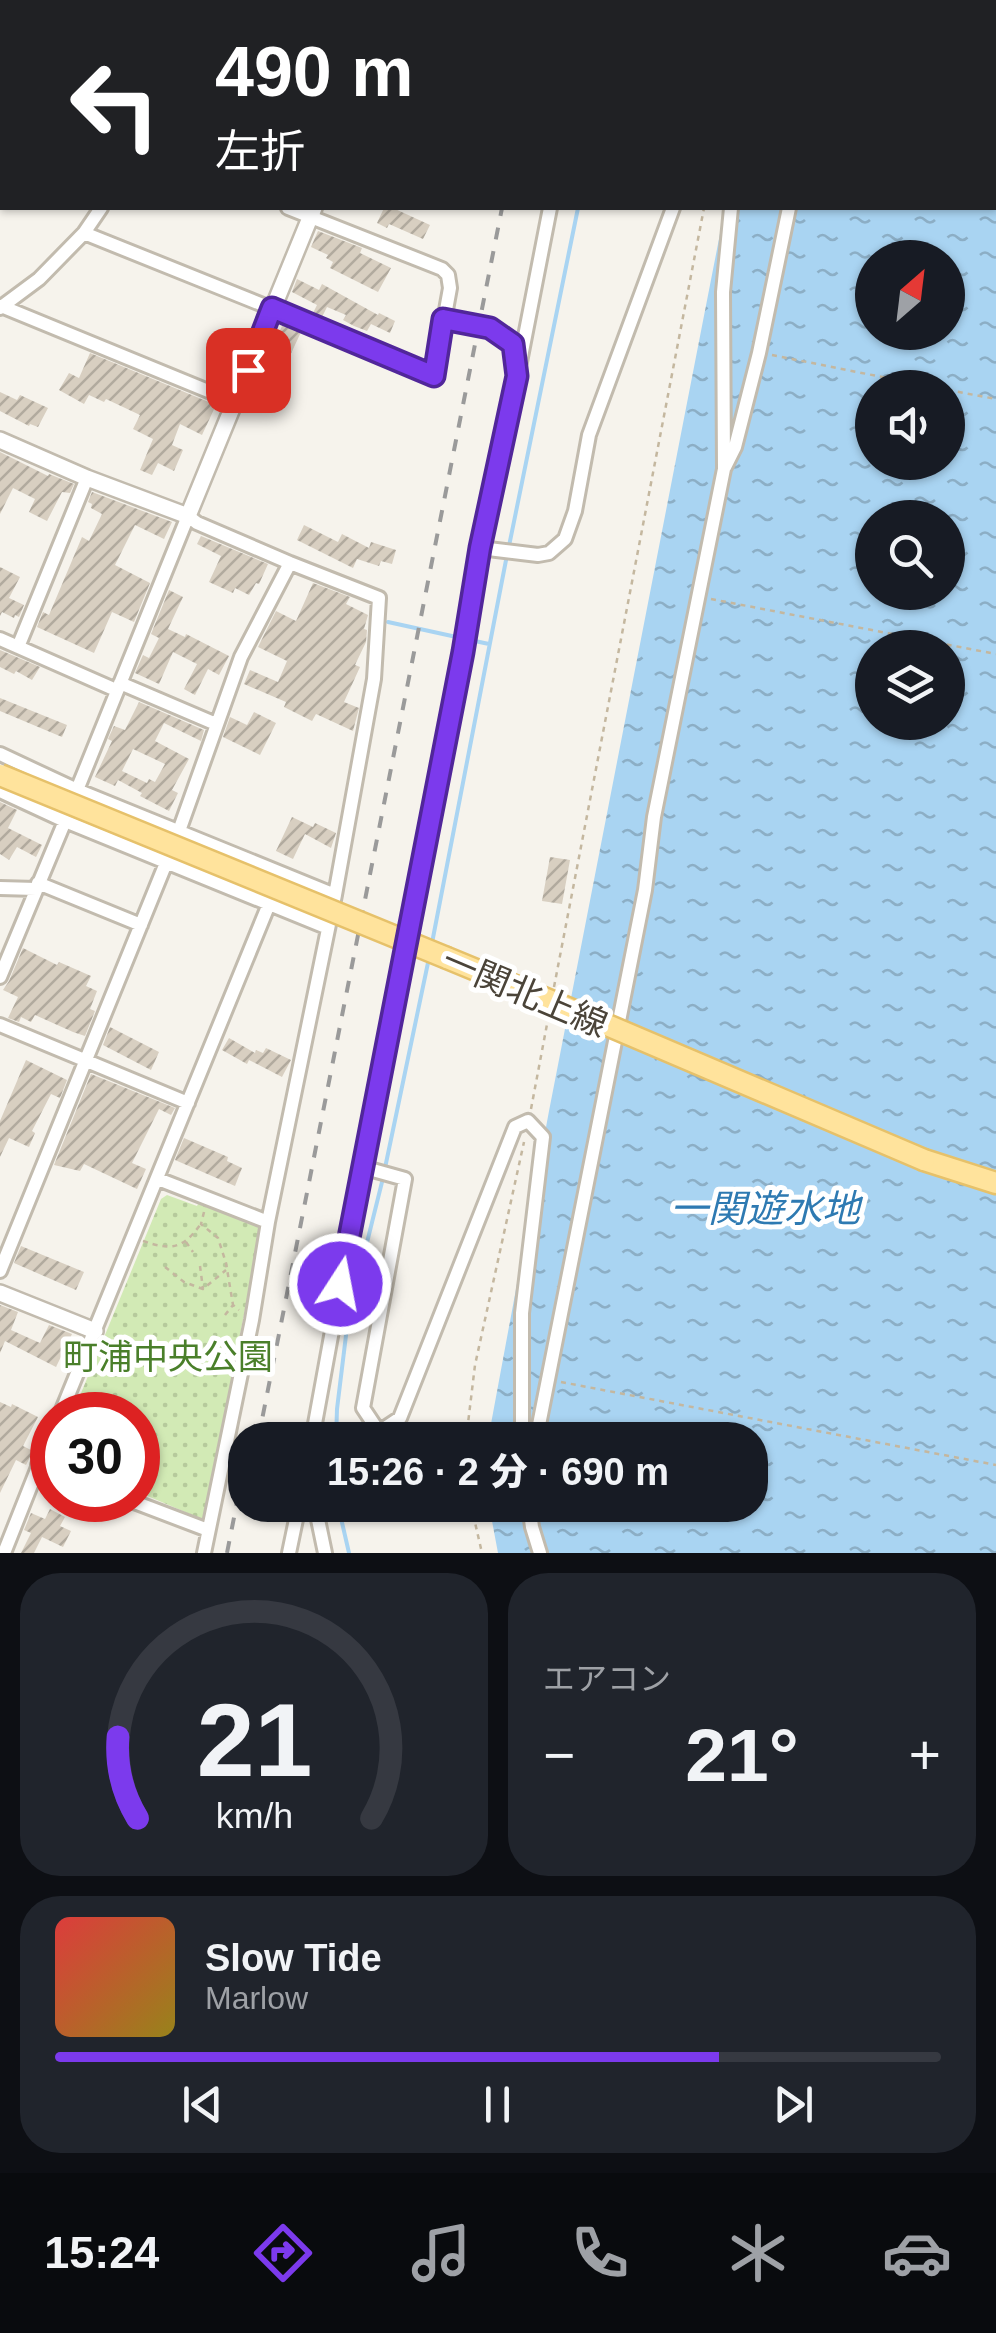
<!DOCTYPE html>
<html lang="ja">
<head>
<meta charset="utf-8">
<style>
  :root { --surface:#171b24; --page:#20242c; --text:#f1f3f6; --muted:#9ea1a6; --line:#363941; --accent:#7c3aed }
  body { margin:0; font-family:Arial,"Noto Sans JP",sans-serif; background:var(--page); color:var(--text); height:100vh; display:flex; flex-direction:column; font-size:38px; white-space:nowrap }
  * { box-sizing:border-box; margin:0 }
  p { font-size:32px; color:var(--muted) }
  .icon { flex:none; width:55px; height:55px; fill:none; stroke:currentColor; stroke-width:2; stroke-linecap:round; stroke-linejoin:round }
  .map { position:relative; height:1553px; overflow:hidden }
  .side { display:flex; flex-direction:column; gap:20px; padding:20px; background:#0d0f14; flex:1 }
  .side>* { flex:none }
  .banner { position:absolute; left:0px; top:0px; width:998px; height:210px; box-shadow:0 2px 8px #0004; background:#202124; color:#fff; overflow:hidden }
  .needle { width:65px; rotate:28deg }
  .controls { position:absolute; left:855px; top:240px; display:grid; gap:20px }
  .controls a { display:grid; place-items:center; width:110px; height:110px; border-radius:50%; background:var(--surface); box-shadow:0 2px 8px #0004; font-size:50px }
  .speed { position:absolute; left:30px; top:1392px; display:flex; gap:20px; font-size:50px; font-weight:700; text-align:center }
  .speed>* { display:grid; place-content:center; width:130px; height:130px; border-radius:50%; background:var(--surface); box-shadow:0 2px 8px #0004; line-height:1 }
  .speed .limit { border:15px solid #d22; background:#fff; color:#111 }
  .pin { position:absolute; display:grid; place-items:center; width:85px; height:85px; color:#fff; margin:-42px; border-radius:20px; box-shadow:0 5px 15px #0006 }
  .me { position:absolute; width:110px; margin:-55px; rotate:11deg; stroke-linejoin:round; filter:drop-shadow(0 0 8px #0008) }
  .turn { display:flex; align-items:center; gap:35px; height:210px; padding:0 50px; font-size:45px }
  .turn .icon { width:130px; height:130px; stroke-width:2.5 }
  .turn b { display:block; font-size:70px; line-height:85px }
  .big { font-size:75px; font-weight:800; line-height:1.1 }
  .side .widget { flex:1; display:flex; flex-direction:column; justify-content:center; gap:15px; min-width:0; padding:0 35px; border-radius:40px; background:var(--page) }
  .side .dial { align-items:center; gap:0 }
  .dial svg { height:260px; overflow:visible; fill:none; stroke:var(--line); stroke-width:7; stroke-linecap:round; text-anchor:middle }
  .dial text { fill:var(--text); stroke:none }
  .song { display:flex; align-items:center; gap:30px }
  .cover { width:120px; height:120px; border-radius:15px; background:linear-gradient(135deg,hsl(0 70% 55%),hsl(50 70% 35%)) }
  .played { height:10px; border-radius:5px; background:linear-gradient(90deg,var(--accent) 75%,var(--line) 75%) }
  .keys { display:flex; justify-content:space-around; direction:ltr }
  .heat { display:flex; justify-content:space-between; align-items:center; font-size:55px; direction:ltr }
  .side .tiles { flex:1; display:grid; gap:20px; grid-template-columns:1fr 1fr }
  .widget:last-child { grid-column:span 2 }
  .trip { position:absolute; left:228px; top:1422px; width:540px; height:100px; border-radius:40px; background:var(--surface); box-shadow:0 2px 8px #0004; font-weight:800; line-height:100px; text-align:center }
  .tab-bar { display:flex; height:160px; justify-content:space-around; align-items:center; background:#090b0e; color:var(--muted) }
  .tab-bar .icon { width:70px; height:70px }
  .tab-bar .active { color:var(--accent) }
  .tab-bar b { font-size:45px; color:var(--text) }
  .map>svg:first-child { display:block }
  .grass { fill:url(#grass-dots) }
  .water { fill:url(#water-ripples); fill-rule:evenodd }
  .lines { fill:none; stroke-linecap:round; stroke-linejoin:round }
  .stream { stroke:#a9d4f2; stroke-width:4 }
  .building { fill:url(#building-hatch); fill-rule:evenodd }
  .minor-casing { stroke:#c2bbae; stroke-width:18 }
  .tertiary-casing { stroke:#c2bbae; stroke-width:20 }
  .secondary-casing { stroke:#d6c79b; stroke-width:22 }
  .primary-casing { stroke:#e6c16a; stroke-width:25 }
  .path { stroke:#c4b79f; stroke-width:2.5; stroke-dasharray:5 5; stroke-linecap:butt }
  .minor { stroke:#fff; stroke-width:12 }
  .tertiary { stroke:#fff; stroke-width:15 }
  .secondary { stroke:#fff3cd; stroke-width:18 }
  .primary { stroke:#ffe39c; stroke-width:20 }
  .rail { stroke:#9a9a9a; stroke-width:4; stroke-dasharray:12 12; stroke-linecap:butt }
  .primary-bridge-casing { stroke:#e6c16a; stroke-width:25; stroke-linecap:butt }
  .primary-bridge { stroke:#ffe39c; stroke-width:20 }
  .route-casing { stroke:#51269a; stroke-width:25 }
  .route { stroke:#7c3aed; stroke-width:18 }
  .labels { text-anchor:middle; dominant-baseline:central; stroke-width:10; stroke-linejoin:round; paint-order:stroke }
  .street-label { font-size:35px; fill:#4b4439; stroke:#fff }
  .park-label { font-size:35px; fill:#4a7f2a; stroke:#fff }
  .water-label { font-size:38px; font-style:italic; fill:#2e7ab2; stroke:#fff }
</style>
</head>
<body>
<div class="map">
<svg width="996" height="1553" viewBox="0 0 996 1553">
  <defs>
    <pattern id="grass-dots" width="8" height="8" patternUnits="userSpaceOnUse" patternTransform="scale(2.5)"><rect width="8" height="8" fill="#d2eab5"/><path d="M2 2h.1M6 6h.1" fill="none" stroke="#b6ca9c" stroke-width="1.8" stroke-linecap="round"/></pattern>
    <pattern id="water-ripples" width="26" height="14" patternUnits="userSpaceOnUse" patternTransform="scale(2.5)"><rect width="26" height="14" fill="#a9d4f2"/><path d="M2 4q2-2 4 0t4 0M15 11q2-2 4 0t4 0" fill="none" stroke="#8caec5"/></pattern>
    <pattern id="building-hatch" width="6" height="6" patternUnits="userSpaceOnUse" patternTransform="scale(2.5)"><rect width="6" height="6" fill="#d8cfc1"/><path d="M-1 1l2-2M0 6l6-6M5 7l2-2" fill="none" stroke="#b1aa9e"/></pattern>
  </defs>
  <rect width="100%" height="100%" fill="#f6f3ec"/>
  <path class="grass" d="M 167,1195 L 197,1206 L 199,1202 L 216,1206 L 261,1227 L 204,1520 L 138,1492 L 138,1415 L 72,1415 L 161,1199 Z"/>
  <path class="water" d="M 765,0 L 996,0 L 996,1553 L 498,1553 L 489,1505 L 750,1505 L 750,1440 L 488,1440 L 549,1111 L 725,208 L 995,208 L 995,2 L 765,2 ZM 872,258 L 948,258 L 948,332 L 872,332 ZM 872,388 L 948,388 L 948,462 L 872,462 ZM 872,518 L 948,518 L 948,592 L 872,592 ZM 872,648 L 948,648 L 948,722 L 872,722 Z"/>
  <g class="lines">
    <path class="stream" d="M 618,2 L 619,0
      M 509,546 L 578,208
      M 388,622 L 461,638
      M 470,640 L 489,644
      M 432,943 L 507,555
      M 385,1168 L 429,958
      M 336,1440 L 337,1409 L 348,1319 L 383,1178
      M 338,1505 L 349,1553"/>
  </g>
  <path class="building" d="M 384,208 L 393,208 L 430,225 L 423,239 L 389,224 L 387,228 L 377,223 Z
    M 318,231 L 362,248 L 360,253 L 391,268 L 378,292 L 330,268 L 333,262 L 326,258 L 328,255 L 311,247 Z
    M 297,279 L 319,290 L 322,284 L 378,315 L 379,313 L 395,321 L 390,333 L 371,324 L 367,331 L 354,326 L 343,320 L 346,315 L 327,307 L 322,317 L 313,313 L 317,305 L 292,292 Z
    M 283,324 L 301,332 L 282,373 L 264,364 Z
    M 90,353 L 216,405 L 202,435 L 180,424 L 172,445 L 183,450 L 174,471 L 158,463 L 152,475 L 140,470 L 153,439 L 133,429 L 140,415 L 106,399 L 104,402 L 89,395 L 84,404 L 59,390 L 69,373 L 79,378 Z
    M 0,392 L 17,400 L 20,395 L 48,408 L 38,427 L 30,424 L 29,426 L 0,411 Z
    M 0,452 L 48,476 L 49,474 L 74,484 L 70,493 L 62,492 L 47,521 L 29,512 L 35,499 L 13,488 L 0,514 Z
    M 92,492 L 172,522 L 164,539 L 135,525 L 115,565 L 150,583 L 134,622 L 112,612 L 94,653 L 37,627 L 43,612 L 49,615 L 82,537 L 89,541 L 102,514 L 91,508 L 92,504 L 88,502 Z
    M 304,525 L 338,542 L 342,534 L 369,548 L 371,542 L 396,550 L 392,564 L 381,561 L 379,566 L 357,559 L 353,568 L 297,540 Z
    M 201,536 L 268,564 L 259,584 L 256,583 L 249,595 L 235,588 L 233,593 L 209,582 L 221,556 L 197,544 Z
    M 0,567 L 20,577 L 9,598 L 24,605 L 19,617 L 15,615 L 14,618 L 2,612 L 0,616 Z
    M 313,583 L 350,597 L 346,604 L 368,615 L 364,629 L 367,630 L 366,642 L 355,665 L 360,667 L 344,702 L 359,708 L 353,731 L 316,714 L 312,721 L 284,707 L 286,702 L 244,684 L 250,670 L 278,682 L 287,661 L 258,647 L 276,611 L 296,621 Z
    M 169,590 L 183,597 L 168,629 L 185,637 L 186,634 L 229,656 L 219,675 L 208,669 L 195,695 L 184,689 L 197,664 L 173,652 L 159,684 L 135,673 L 143,655 L 149,658 L 159,638 L 151,634 Z
    M 0,650 L 40,667 L 32,680 L 16,671 L 14,674 L 0,667 Z
    M 0,698 L 67,725 L 62,737 L 0,711 Z
    M 139,702 L 204,730 L 201,741 L 164,723 L 155,741 L 189,759 L 172,790 L 178,793 L 169,811 L 140,796 L 142,793 L 118,780 L 115,786 L 95,777 L 112,741 L 108,739 L 114,726 L 125,730 ZM 133,749 L 165,764 L 155,782 L 149,779 L 147,783 L 122,771 Z
    M 254,712 L 276,723 L 260,755 L 223,737 L 230,717 L 247,725 Z
    M 0,802 L 17,810 L 8,828 L 42,845 L 36,857 L 17,847 L 9,860 L 0,854 Z
    M 292,817 L 313,827 L 315,823 L 336,833 L 331,848 L 305,834 L 293,859 L 276,851 Z
    M 550,857 L 570,860 L 562,904 L 542,901 Z
    M 23,948 L 57,965 L 59,962 L 91,976 L 86,986 L 97,991 L 90,1009 L 95,1011 L 85,1036 L 73,1032 L 35,1015 L 31,1022 L 21,1017 L 19,1022 L 8,1018 L 18,997 L 3,990 L 9,981 Z
    M 110,1027 L 159,1052 L 151,1070 L 103,1045 Z
    M 229,1038 L 255,1053 L 256,1050 L 263,1053 L 266,1048 L 291,1060 L 282,1077 L 249,1060 L 247,1064 L 222,1050 Z
    M 26,1060 L 67,1080 L 60,1098 L 51,1094 L 32,1131 L 35,1133 L 29,1147 L 9,1138 L 0,1157 L 0,1121 Z
    M 91,1074 L 175,1108 L 171,1115 L 159,1109 L 132,1163 L 146,1169 L 137,1189 L 84,1164 L 80,1171 L 54,1165 Z
    M 184,1138 L 228,1157 L 227,1161 L 242,1168 L 235,1186 L 175,1160 Z
    M 21,1246 L 84,1272 L 76,1290 L 14,1263 Z
    M 0,1305 L 18,1312 L 11,1330 L 40,1343 L 49,1325 L 72,1334 L 56,1367 L 5,1341 L 0,1353 Z
    M 0,1402 L 11,1407 L 12,1404 L 38,1417 L 23,1446 L 33,1451 L 26,1465 L 16,1460 L 0,1493 Z
    M 50,1509 L 65,1517 L 60,1526 L 71,1531 L 63,1547 L 42,1537 L 34,1553 L 21,1553 L 31,1533 L 24,1530 L 31,1513 L 45,1519 Z"/>
  <g class="lines">
    <g class="minor-casing">
      <path id="minor" d="M 250,2 L 251,0
        M 321,2 L 322,0
        M 458,2 L 459,0
        M 590,2 L 591,0
        M 819,2 L 820,0
        M 84,233 L 273,309 L 434,376 L 450,288 L 448,275 L 442,269 L 288,208
        M 1,306 L 235,402
        M 0,308 L 39,279 L 84,233 L 101,208
        M 443,319 L 490,328 L 513,344 L 517,376 L 480,548 L 538,555 L 549,553 L 565,539 L 575,511 L 589,435 L 673,208
        M 520,362 L 550,208
        M 725,467 L 735,447 L 759,353 L 789,208
        M 0,639 L 116,690
        M 18,647 L 87,478
        M 120,683 L 216,724
        M 0,754 L 77,790 L 335,895
        M 77,790 L 188,516 L 197,523 L 290,563 L 379,598 L 374,679 L 335,895 L 268,1222 L 252,1320 L 204,1553
        M 0,791 L 65,821 L 328,928
        M 38,883 L 141,925
        M 0,888 L 36,889
        M 0,977 L 65,821
        M 0,1025 L 188,1103
        M 362,1167 L 405,1179 L 363,1408 L 379,1432 L 400,1418 L 515,1127 L 528,1121 L 543,1137 L 522,1313 L 522,1440
        M 158,1179 L 268,1222
        M 0,1271 L 179,831 L 241,657 L 290,563
        M 60,1415 L 269,904
        M 312,1440 L 362,1167 L 463,652 L 480,548
        M 536,1440 L 645,890 L 654,817 L 724,469 L 723,292 L 731,208
        M 38,1465 L 52,1471
        M 129,1500 L 208,1530
        M 315,1505 L 325,1553
        M 529,1505 L 532,1527 L 540,1553
        M 4,1553 L 52,1432
        M 289,1553 L 299,1505"/>
    </g>
    <g class="tertiary-casing">
      <path id="tertiary" d="M 396,2 L 397,0
        M 0,440 L 87,478 L 188,516 L 314,208
        M 0,1293 L 95,1331"/>
    </g>
    <g class="secondary-casing">
      <path id="secondary" d="M 25,2 L 27,0
        M 0,44 L 2,40"/>
    </g>
    <g class="primary-casing">
      <path id="primary" d="M 447,958 L 532,993
        M 924,1160 L 996,1183"/>
    </g>
    <path class="path" d="M 745,2 L 745,0
      M 995,141 L 996,141
      M 772,355 L 937,388
      M 948,390 L 996,399
      M 711,599 L 996,654
      M 554,987 L 704,208
      M 531,1109 L 548,1019
      M 204,1212 L 201,1224 L 218,1238 L 226,1263 L 233,1305
      M 143,1241 C 170,1250 182,1250 200,1225
      M 186,1242 L 193,1252
      M 200,1266 L 203,1289
      M 165,1267 L 184,1282 L 203,1289 L 226,1270
      M 225,1315 L 233,1305 L 239,1310
      M 561,1382 L 996,1465
      M 466,1440 L 475,1365 L 524,1142
      M 471,1505 L 482,1553"/>
    <use href="#minor" class="minor"/>
    <use href="#tertiary" class="tertiary"/>
    <use href="#secondary" class="secondary"/>
    <use href="#primary" class="primary"/>
    <path class="rail" d="M 531,2 L 531,0
      M 549,2 L 550,0
      M 258,1440 L 502,208
      M 227,1553 L 245,1462"/>
    <g class="primary-bridge-casing">
      <path id="primary-bridge" d="M 0,775 L 447,958
        M 532,993 L 924,1160"/>
    </g>
    <use href="#primary-bridge" class="primary-bridge"/>
  </g>
  <g class="lines">
    <g class="route-casing">
      <path id="route" d="M 248,370 L 272,308 L 434,376 L 443,319 L 490,328 L 513,344 L 517,376 L 480,548 L 463,652 L 340,1284"/>
    </g>
    <use href="#route" class="route"/>
  </g>
  <g class="labels">
    <g class="street-label">
      <text transform="translate(525 992) rotate(23)">一関北上線</text>
    </g>
    <g class="park-label">
      <text x="168" y="1356">町浦中央公園</text>
    </g>
    <g class="water-label">
      <text x="765" y="1209">一関遊水地</text>
    </g>
  </g>
</svg>
<div class="controls">
<a><svg class="needle" viewBox="-14 -14 28 28"><path d="M0-13l5 13h-10z" fill="#e53935"/><path d="M0 13l5-13h-10z" fill="#9ea1a6"/></svg></a>
<a><svg class="icon" aria-label="sound" viewBox="0 0 24 24"><path d="M4 9h4l5-4v14l-5-4H4zM17 9q2 3 0 6"/></svg></a>
<a><svg class="icon" aria-label="search" viewBox="0 0 24 24"><circle cx="10" cy="10" r="6"/><path d="M15 15l6 6"/></svg></a>
<a><svg class="icon" aria-label="layers" viewBox="0 0 24 24"><path d="M12 4l9 5-9 5-9-5zM3 14l9 5 9-5"/></svg></a>
</div>
<div class="speed"><div class="limit">30</div></div>
<div class="pin" style="left:248px;top:370px;background:#d93025"><svg class="icon" aria-label="arrive" viewBox="0 0 24 24"><path d="M6 21V4h12l-3 4 3 4H6"/></svg></div>
<svg class="me" style="left:340px;top:1284px" viewBox="-20 -20 40 40"><circle r="17" fill="#7c3aed" stroke="#fff" stroke-width="3"/><path d="M0-11L8 9 0 5-8 9z" fill="#fff"/></svg>
<div class="trip">15:26 · 2 分 · 690 m</div>
<div class="banner">
<div class="turn"><svg class="icon" aria-label="left" viewBox="0 0 24 24"><path d="M17 20v-9H6M10 6l-5 5 5 5"/></svg><div><b>490 m</b>左折</div></div>
</div>
</div>
<section class="side">
<div class="tiles">
<div class="widget dial"><svg viewBox="0 0 100 80">
<path d="M14 69A42 42 0 1 1 86 69"/>
<path d="M14 69A42 42 0 0 1 8 44" stroke="#7c3aed"/>
<text x="50" y="56" font-size="32" font-weight="700">21</text>
<text x="50" y="72" font-size="11">km/h</text>
</svg></div>
<div class="widget"><p>エアコン</p>
<div class="heat"><a>−</a><b class="big">21°</b><a>+</a></div>
</div>
<div class="widget">
<div class="song"><i class="cover"></i><div><b>Slow Tide</b><p>Marlow</p></div></div>
<div class="played"></div>
<div class="keys"><svg class="icon" aria-label="previous" viewBox="0 0 24 24"><path d="M18 5L8 12l10 7zM5 5v14"/></svg><svg class="icon" aria-label="pause" viewBox="0 0 24 24"><path d="M8 5v14M16 5v14"/></svg><svg class="icon" aria-label="next" viewBox="0 0 24 24"><path d="M6 5l10 7-10 7zM19 5v14"/></svg></div>
</div>
</div>
</section>
<nav class="tab-bar">
<b>15:24</b>
<svg class="icon active" aria-label="directions" viewBox="0 0 24 24"><path d="M12 3l9 9-9 9-9-9zM9 14v-3h6M13 9l2 2-2 2"/></svg>
<svg class="icon" aria-label="music" viewBox="0 0 24 24"><path d="M9 18V5l10-2v13"/><circle cx="6" cy="18" r="3"/><circle cx="16" cy="16" r="3"/></svg>
<svg class="icon" aria-label="phone" viewBox="0 0 24 24"><path d="M5 4h4l2 5-3 2q2 4 5 5l2-3 5 2v4C11 20 4 13 5 4z"/></svg>
<svg class="icon" aria-label="climate" viewBox="0 0 24 24"><path d="M12 3v18M4 7l16 10M4 17L20 7"/></svg>
<svg class="icon" aria-label="car" viewBox="0 0 24 24"><path d="M5 17H2v-5l4-1 3-4h7l3 4 3 1v5h-3M9 17h6M6 11h13"/><circle cx="7" cy="17" r="2"/><circle cx="17" cy="17" r="2"/></svg>
</nav>
</body>
</html>
